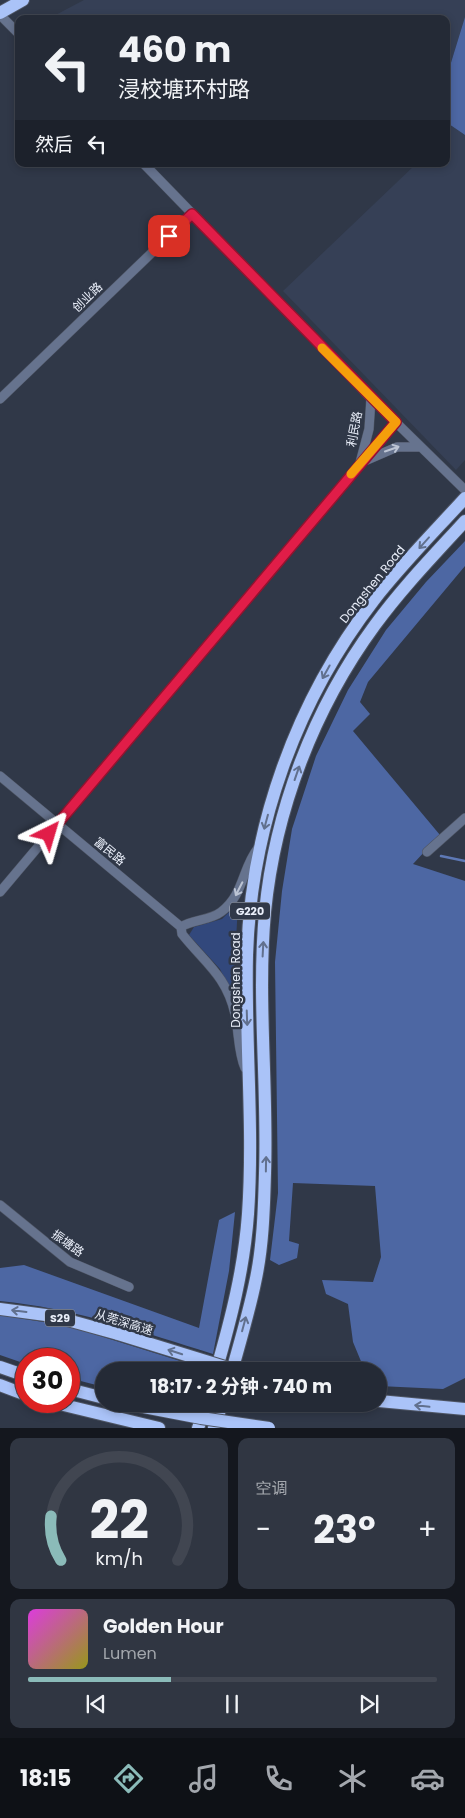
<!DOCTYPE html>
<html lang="zh">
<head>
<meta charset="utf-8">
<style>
  :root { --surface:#242a36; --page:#303642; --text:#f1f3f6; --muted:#a3a7ad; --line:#414651; --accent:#8bbbb9 }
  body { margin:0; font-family:Poppins,"Noto Sans SC",sans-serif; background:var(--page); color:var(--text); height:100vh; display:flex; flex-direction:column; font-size:19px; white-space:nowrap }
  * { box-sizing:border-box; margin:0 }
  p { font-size:16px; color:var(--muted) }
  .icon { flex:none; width:28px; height:28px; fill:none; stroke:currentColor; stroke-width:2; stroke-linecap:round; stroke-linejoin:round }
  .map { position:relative; height:1428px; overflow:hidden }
  .panel { display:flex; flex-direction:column; gap:10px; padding:10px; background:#14171e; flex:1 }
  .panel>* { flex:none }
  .banner { position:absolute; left:15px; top:15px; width:435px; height:152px; border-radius:10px; box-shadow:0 2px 8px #0003,0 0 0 1px var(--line); background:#242a36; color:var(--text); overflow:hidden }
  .speed { position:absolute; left:15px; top:1348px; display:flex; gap:10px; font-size:25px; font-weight:700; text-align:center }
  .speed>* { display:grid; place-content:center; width:65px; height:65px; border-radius:50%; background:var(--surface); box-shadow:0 2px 8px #0003,0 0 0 1px var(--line); line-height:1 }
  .speed .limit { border:8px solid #d22; background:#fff; color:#111 }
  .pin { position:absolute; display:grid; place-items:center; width:42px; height:42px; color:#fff; margin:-21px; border-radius:10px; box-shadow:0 2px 8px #0006 }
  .me { position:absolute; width:55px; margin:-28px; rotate:40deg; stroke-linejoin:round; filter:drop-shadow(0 0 4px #0008) }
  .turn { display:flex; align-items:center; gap:18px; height:105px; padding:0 20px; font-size:22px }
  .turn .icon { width:65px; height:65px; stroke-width:2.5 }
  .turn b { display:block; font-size:35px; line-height:42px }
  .then { display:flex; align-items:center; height:48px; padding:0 20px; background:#0003; gap:10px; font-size:19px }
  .big { font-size:38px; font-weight:700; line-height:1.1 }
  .panel .tile { flex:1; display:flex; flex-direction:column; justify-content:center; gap:8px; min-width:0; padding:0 18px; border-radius:10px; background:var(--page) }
  .panel .dial { align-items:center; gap:0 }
  .dial svg { height:130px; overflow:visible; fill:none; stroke:var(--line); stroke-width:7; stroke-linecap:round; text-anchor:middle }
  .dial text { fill:var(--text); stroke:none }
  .song { display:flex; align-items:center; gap:15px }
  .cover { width:60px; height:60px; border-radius:8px; background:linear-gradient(135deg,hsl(300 70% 55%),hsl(60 70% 35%)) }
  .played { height:5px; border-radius:2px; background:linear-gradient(90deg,var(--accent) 35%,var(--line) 35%) }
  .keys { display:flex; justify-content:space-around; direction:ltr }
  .heat { display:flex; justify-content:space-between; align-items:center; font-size:28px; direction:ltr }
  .panel .tiles { flex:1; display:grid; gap:10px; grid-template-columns:1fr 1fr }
  .tile:last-child { grid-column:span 2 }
  .trip { position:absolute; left:95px; top:1362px; width:292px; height:50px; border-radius:25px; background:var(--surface); box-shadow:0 2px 8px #0003,0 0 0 1px var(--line); font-weight:700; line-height:50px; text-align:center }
  .tab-bar { display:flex; height:80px; justify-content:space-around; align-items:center; background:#0e1116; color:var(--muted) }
  .tab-bar .icon { width:35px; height:35px }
  .tab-bar .selected { color:var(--accent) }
  .tab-bar b { font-size:22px; color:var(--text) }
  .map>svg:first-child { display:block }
  .built { fill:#364056 }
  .green { fill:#32487c }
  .forest { fill:#4d67a3 }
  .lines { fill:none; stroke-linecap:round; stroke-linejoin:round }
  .stream { stroke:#5e79b6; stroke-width:2.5 }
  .minor-casing { stroke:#4e5564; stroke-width:10 }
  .highway-casing { stroke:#4e5564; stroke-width:14 }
  .minor { stroke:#66738e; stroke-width:9 }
  .highway { stroke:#aac3f8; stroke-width:12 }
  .highway-bridge-casing { stroke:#4e5564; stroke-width:14; stroke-linecap:butt }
  .highway-bridge { stroke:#aac3f8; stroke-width:12 }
  .oneway { stroke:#bcc4d4 }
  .oneway2 { stroke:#61708e }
  .route-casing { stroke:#92132f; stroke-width:12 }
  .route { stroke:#e11d48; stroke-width:9 }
  .slow { stroke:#f59e0b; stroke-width:9 }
  .labels { text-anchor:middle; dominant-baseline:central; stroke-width:5; stroke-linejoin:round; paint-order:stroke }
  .shield { fill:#303848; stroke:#b2b8c5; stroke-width:1 }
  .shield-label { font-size:11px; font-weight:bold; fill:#eaeffa }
  .street-label { font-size:12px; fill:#eaeffa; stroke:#303848 }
</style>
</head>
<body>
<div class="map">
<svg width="465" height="1428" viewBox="0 0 465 1428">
  <rect width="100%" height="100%" fill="#303848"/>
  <path class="built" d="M 84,0 L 465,0 L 465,17 L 446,79 L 446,19 L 48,19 Z
    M 446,122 L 465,135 L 465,460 L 456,470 L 283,291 L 416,164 L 446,164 Z"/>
  <path class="green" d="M 237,904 L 238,904 L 233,996 L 220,969 L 189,935 L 194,927 L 222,919 Z"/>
  <path class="forest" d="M 465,17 L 465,135 L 446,122 L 446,79 Z
    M 465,541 L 465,566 L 368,682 L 360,702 L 370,714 L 353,731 L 440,835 L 413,864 L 465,881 L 465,1378 L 443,1389 L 379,1386 L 379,1371 L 365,1371 L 353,1342 L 348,1304 L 326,1294 L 322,1280 L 373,1282 L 381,1257 L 375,1186 L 293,1183 L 289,1241 L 299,1244 L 297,1258 L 279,1265 L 270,1260 L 278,1193 L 275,962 L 282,891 L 292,829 L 316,756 L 348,690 L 386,630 L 426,582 Z
    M 235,1212 L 229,1271 L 213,1354 C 143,1332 73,1308 0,1301 L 0,1268 L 24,1265 L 199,1328 L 219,1220 Z
    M 0,1315 L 68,1326 L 209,1370 L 104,1371 L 104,1387 L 69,1378 L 69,1359 L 26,1359 L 26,1364 L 0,1355 Z"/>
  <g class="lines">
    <path class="stream" d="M 441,856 L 465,861"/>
    <g class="minor-casing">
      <path id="minor" d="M 0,15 L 19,34
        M 144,164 L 371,398 L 465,490
        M 371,398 L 369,429 L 360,463 L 397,447 L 421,447
        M 0,399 L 192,214
        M 0,776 L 181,927
        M 427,852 L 465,818
        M 0,892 L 396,422
        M 245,1068 C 238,1052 239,1032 235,1014 C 227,976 204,962 182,934 L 181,927 C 193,919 209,921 221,912 C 244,895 242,868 258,848
        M 0,1205 L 70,1262 L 129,1287"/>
    </g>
    <g class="highway-casing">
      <path id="highway" d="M 0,13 L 23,0
        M 0,1309 L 53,1316 L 118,1334
        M 0,1367 L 26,1376
        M 216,1371 C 231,1319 244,1269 248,1214 C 254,1128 245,1041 247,955 C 251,827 296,701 374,600 C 402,564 434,532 465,498
        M 232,1371 C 240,1342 249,1312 255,1283 C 263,1247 264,1209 265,1173 C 268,1086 257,999 265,912 C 275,810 314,708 375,625 C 402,588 434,555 465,521
        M 0,1385 L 26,1395
        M 69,1389 L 104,1398
        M 47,1401 L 159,1428
        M 379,1401 L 465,1409
        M 198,1428 L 207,1404
        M 214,1428 L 222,1404"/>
    </g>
    <use href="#minor" class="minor"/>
    <use href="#highway" class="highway"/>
    <g class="highway-bridge-casing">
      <path id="highway-bridge" d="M 118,1334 L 238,1371
        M 128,1404 L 201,1418 L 269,1428"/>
    </g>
    <use href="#highway-bridge" class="highway-bridge"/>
  </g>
  <defs><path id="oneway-shaft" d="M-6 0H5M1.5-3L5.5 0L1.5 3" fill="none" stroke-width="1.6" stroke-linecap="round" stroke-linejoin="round" transform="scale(1.25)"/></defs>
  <g class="oneway">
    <use href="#oneway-shaft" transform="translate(392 449) rotate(-19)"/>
    <use href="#oneway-shaft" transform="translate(239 889) rotate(117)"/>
  </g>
  <g class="oneway2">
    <use href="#oneway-shaft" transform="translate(424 543) rotate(132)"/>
    <use href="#oneway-shaft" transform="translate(326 672) rotate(119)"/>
    <use href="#oneway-shaft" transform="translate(297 773) rotate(-71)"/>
    <use href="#oneway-shaft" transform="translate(266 822) rotate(105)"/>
    <use href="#oneway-shaft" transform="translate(263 949) rotate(-87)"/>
    <use href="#oneway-shaft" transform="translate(247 1018) rotate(88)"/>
    <use href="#oneway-shaft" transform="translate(266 1164) rotate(-89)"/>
    <use href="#oneway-shaft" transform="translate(19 1311) rotate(-173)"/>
    <use href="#oneway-shaft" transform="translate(244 1324) rotate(-75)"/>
    <use href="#oneway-shaft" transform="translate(175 1352) rotate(-162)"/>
    <use href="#oneway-shaft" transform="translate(422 1406) rotate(-174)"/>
  </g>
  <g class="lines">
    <g class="route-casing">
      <path id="route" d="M 49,834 L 396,422 L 192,214 L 169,236"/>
    </g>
    <use href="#route" class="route"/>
    <path class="slow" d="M 322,348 L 396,422 L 351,474"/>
  </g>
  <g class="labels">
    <g class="shield">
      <rect x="230" y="902.5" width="40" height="17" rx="4"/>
      <rect x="45" y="1309.5" width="30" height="17" rx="4"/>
    </g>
    <g class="shield-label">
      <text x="250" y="911">G220</text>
      <text x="60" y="1318">S29</text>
    </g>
    <g class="street-label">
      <text transform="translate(87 297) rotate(-44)">创业路</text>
      <text transform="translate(354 429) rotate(-79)">利民路</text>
      <text transform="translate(372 584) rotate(-51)">Dongshen Road</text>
      <text transform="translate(110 851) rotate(40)">富民路</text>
      <text transform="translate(235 980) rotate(-90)">Dongshen Road</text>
      <text transform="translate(68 1243) rotate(35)">振塘路</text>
      <text transform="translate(124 1322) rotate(17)">从莞深高速</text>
    </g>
  </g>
</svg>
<div class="speed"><div class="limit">30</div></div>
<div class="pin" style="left:169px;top:236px;background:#d93025"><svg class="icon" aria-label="arrive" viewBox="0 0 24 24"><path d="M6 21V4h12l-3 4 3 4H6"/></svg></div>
<svg class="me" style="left:49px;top:834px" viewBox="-20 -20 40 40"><path d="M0-17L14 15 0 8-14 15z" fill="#e11d48" stroke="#fff" stroke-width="4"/></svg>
<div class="trip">18:17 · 2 分钟 · 740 m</div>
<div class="banner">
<div class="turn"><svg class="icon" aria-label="left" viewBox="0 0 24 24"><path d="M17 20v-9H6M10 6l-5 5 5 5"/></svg><div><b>460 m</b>浸校塘环村路</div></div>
<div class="then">然后<svg class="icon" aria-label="left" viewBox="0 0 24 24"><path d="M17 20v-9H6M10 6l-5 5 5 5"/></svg></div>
</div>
</div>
<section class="panel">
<div class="tiles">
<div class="tile dial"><svg viewBox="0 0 100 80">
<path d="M14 69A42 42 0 1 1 86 69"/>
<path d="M14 69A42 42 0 0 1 8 42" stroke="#8bbbb9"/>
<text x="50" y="56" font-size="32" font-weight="700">22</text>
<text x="50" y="72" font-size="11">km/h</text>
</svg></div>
<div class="tile"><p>空调</p>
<div class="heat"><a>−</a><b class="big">23°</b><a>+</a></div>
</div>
<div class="tile">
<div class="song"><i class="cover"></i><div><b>Golden Hour</b><p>Lumen</p></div></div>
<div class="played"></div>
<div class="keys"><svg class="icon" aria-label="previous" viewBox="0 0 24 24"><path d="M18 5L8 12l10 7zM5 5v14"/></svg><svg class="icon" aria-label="pause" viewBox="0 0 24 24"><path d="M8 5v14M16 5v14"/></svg><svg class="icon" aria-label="next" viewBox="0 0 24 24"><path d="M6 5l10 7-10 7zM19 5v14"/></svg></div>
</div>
</div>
</section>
<nav class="tab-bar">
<b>18:15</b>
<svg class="icon selected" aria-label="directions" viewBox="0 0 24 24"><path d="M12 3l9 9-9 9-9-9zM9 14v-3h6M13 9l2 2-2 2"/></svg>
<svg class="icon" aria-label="music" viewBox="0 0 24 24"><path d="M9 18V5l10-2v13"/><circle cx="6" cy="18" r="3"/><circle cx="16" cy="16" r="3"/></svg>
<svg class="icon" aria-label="phone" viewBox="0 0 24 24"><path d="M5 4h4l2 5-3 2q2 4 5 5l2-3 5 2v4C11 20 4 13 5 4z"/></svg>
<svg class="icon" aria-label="climate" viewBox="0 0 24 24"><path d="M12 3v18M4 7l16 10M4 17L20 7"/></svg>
<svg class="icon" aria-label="car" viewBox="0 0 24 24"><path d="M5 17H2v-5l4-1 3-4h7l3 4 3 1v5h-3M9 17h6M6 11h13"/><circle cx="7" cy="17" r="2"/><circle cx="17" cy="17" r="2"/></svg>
</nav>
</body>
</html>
